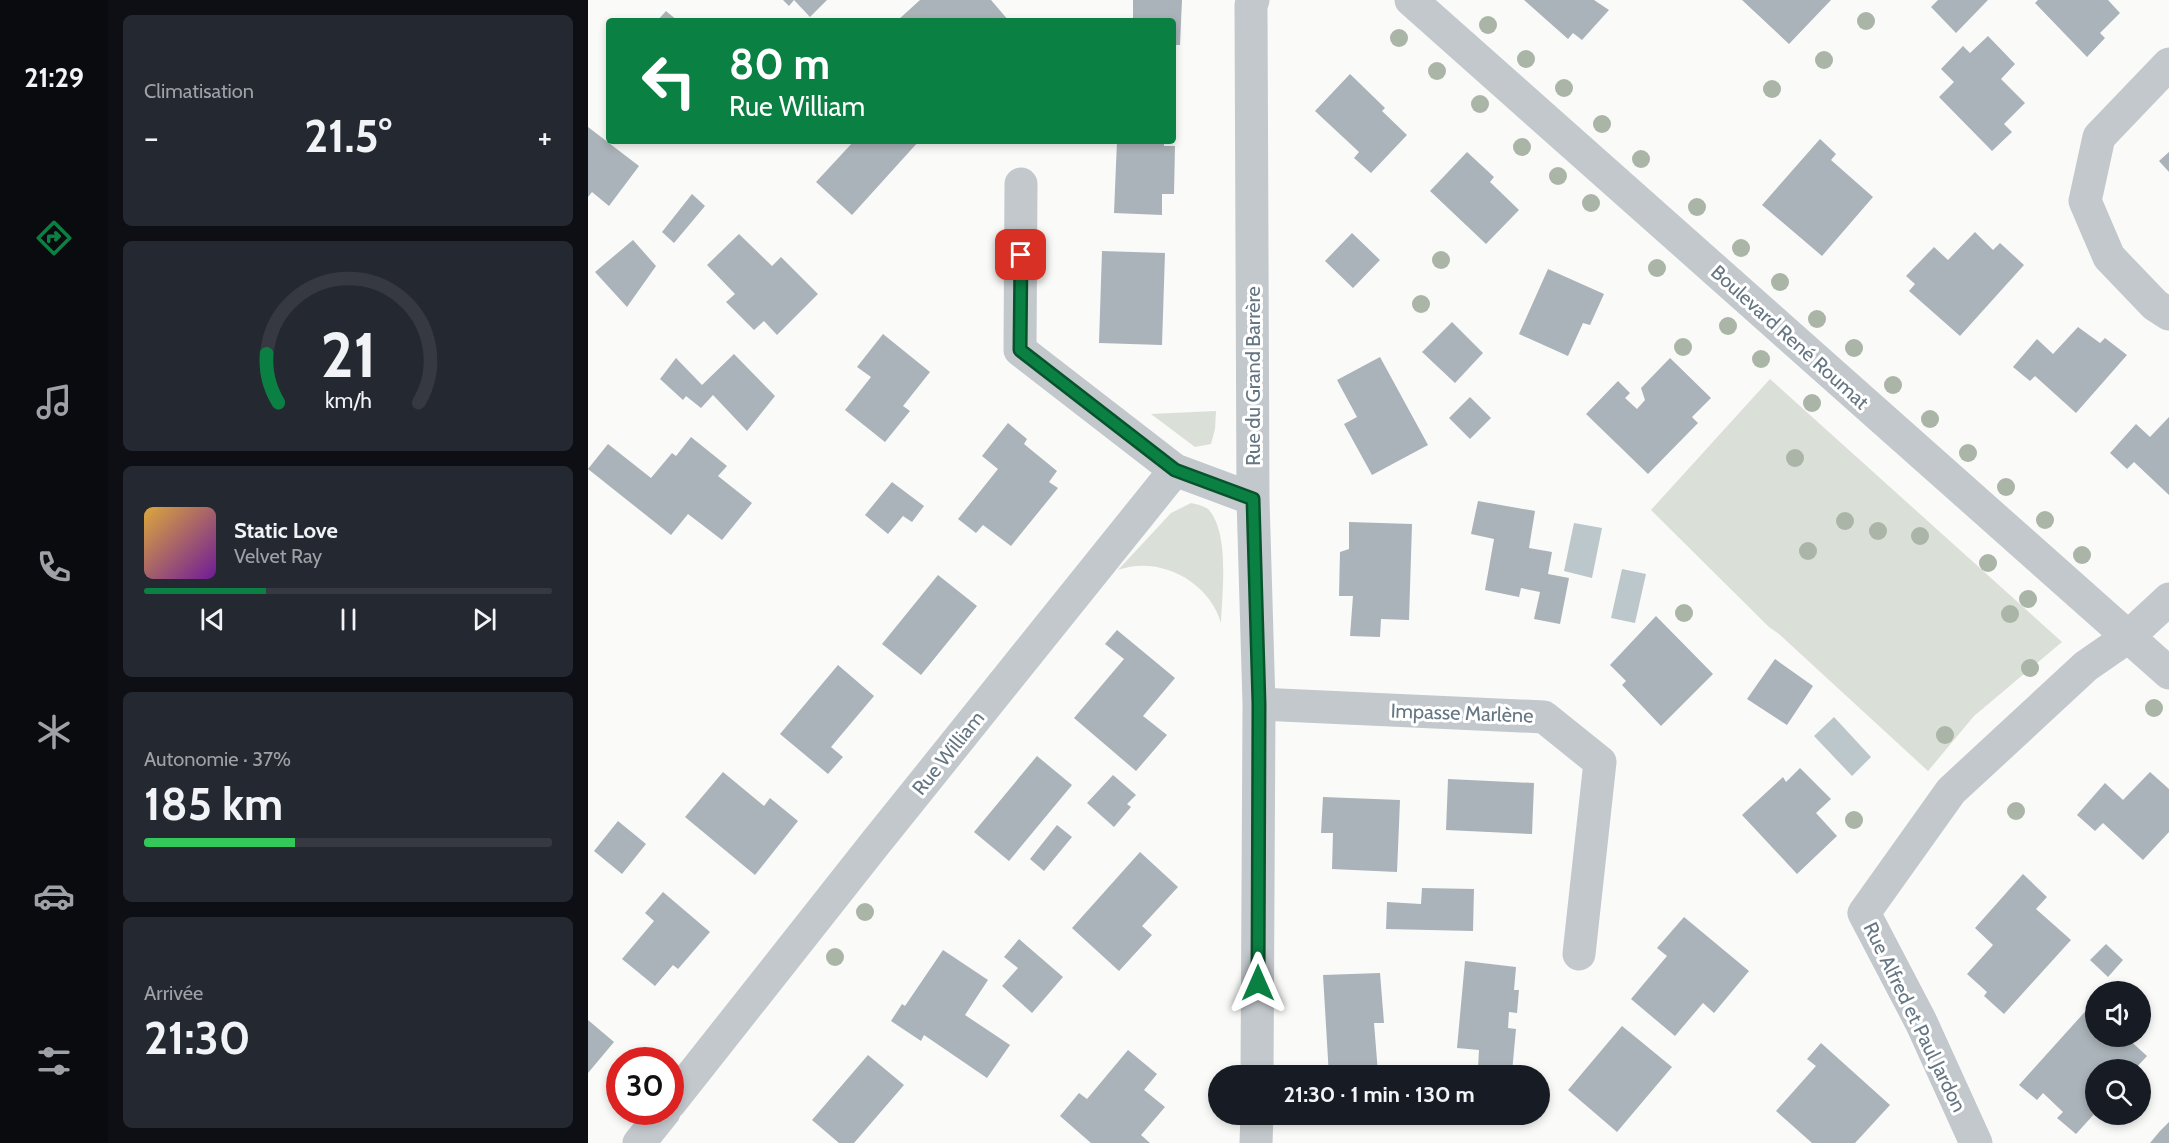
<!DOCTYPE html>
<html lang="fr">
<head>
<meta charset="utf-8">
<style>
  :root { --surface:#171b24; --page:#242831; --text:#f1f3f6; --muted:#9ea1a6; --line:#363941; --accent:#0b8043 }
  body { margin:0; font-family:Cabin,sans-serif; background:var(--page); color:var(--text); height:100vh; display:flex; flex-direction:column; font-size:22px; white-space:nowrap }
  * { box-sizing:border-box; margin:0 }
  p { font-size:20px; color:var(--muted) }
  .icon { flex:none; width:33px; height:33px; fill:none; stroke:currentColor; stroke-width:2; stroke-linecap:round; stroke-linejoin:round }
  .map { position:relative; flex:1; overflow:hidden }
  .details { display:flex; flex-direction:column; gap:15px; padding:15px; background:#0d0f14; width:480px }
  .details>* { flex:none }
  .guide { position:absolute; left:18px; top:18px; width:570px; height:126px; border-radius:6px; box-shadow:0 3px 9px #0003; background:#0b8043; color:#fff; overflow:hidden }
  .fabs { position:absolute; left:1497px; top:981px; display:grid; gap:12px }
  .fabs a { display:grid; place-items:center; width:66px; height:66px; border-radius:50%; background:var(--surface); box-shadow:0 3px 9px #0003; font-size:30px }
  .speed { position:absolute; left:18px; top:1047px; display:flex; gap:12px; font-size:30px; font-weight:700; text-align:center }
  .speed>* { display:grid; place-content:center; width:78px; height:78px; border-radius:50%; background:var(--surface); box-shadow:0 3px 9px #0003; line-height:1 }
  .speed .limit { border:9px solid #d22; background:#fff; color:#111 }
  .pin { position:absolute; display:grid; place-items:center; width:51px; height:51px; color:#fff; margin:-26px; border-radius:12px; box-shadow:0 3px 9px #0006 }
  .me { position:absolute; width:66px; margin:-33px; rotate:0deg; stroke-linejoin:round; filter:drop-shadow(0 0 4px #0008) }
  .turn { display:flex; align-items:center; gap:21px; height:126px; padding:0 24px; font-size:27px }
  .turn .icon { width:78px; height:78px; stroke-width:2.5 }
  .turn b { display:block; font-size:42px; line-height:51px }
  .big { font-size:45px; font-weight:700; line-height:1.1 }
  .details .card { flex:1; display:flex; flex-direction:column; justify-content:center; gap:9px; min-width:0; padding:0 21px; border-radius:9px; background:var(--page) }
  .details .dial { align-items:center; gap:0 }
  .dial svg { height:156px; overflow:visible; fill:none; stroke:var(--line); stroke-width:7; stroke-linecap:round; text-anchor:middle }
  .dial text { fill:var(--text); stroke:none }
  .song { display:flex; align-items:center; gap:18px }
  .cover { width:72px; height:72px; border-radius:9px; background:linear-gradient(135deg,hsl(40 70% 55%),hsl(280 70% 35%)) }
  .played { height:6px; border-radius:3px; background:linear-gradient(90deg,var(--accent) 30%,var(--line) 30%) }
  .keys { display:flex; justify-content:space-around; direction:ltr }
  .heat { display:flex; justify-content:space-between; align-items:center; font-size:33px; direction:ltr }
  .charge { height:9px; border-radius:4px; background:linear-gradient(90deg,#34c759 37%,var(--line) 0) }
  .trip { position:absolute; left:620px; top:1065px; width:342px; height:60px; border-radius:30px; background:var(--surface); box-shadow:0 3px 9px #0003; font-weight:700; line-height:60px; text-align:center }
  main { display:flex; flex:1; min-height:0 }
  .dock { display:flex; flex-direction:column; width:108px; justify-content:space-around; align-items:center; background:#090b0e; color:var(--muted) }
  .dock .icon { width:42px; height:42px }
  .dock .on { color:var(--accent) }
  .dock b { font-size:27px; color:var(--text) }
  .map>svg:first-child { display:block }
  .green { fill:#dadfd7 }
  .water { fill:#bbc7cb }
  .building { fill:#aab3b9 }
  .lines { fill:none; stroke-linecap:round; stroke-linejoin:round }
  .minor { stroke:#c3c8cc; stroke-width:33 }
  .tree { fill:#aab4a7 }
  .route-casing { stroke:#07532c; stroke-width:15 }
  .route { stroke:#0b8043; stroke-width:10 }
  .labels { text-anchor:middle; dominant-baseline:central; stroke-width:6; stroke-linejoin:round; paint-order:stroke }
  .street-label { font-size:20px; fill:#657683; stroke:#fff }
</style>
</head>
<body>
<main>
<nav class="dock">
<b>21:29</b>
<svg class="icon on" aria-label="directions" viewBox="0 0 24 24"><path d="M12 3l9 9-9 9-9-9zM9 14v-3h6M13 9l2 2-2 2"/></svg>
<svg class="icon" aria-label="music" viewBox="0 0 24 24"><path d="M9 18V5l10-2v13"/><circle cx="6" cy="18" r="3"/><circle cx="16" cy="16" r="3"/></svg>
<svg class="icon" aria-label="phone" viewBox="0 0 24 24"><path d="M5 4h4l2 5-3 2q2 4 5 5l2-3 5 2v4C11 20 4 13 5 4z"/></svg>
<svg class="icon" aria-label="climate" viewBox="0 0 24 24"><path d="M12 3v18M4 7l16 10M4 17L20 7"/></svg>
<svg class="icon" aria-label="car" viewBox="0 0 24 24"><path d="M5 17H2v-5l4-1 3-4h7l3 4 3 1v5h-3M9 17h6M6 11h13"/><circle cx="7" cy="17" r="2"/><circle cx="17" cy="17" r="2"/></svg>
<svg class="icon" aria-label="filters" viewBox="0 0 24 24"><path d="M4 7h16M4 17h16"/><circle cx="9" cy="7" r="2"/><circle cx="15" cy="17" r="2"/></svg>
</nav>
<section class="details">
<div class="card"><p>Climatisation</p>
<div class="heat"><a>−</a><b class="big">21.5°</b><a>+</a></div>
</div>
<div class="card dial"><svg viewBox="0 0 100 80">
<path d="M14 69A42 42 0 1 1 86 69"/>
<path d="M14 69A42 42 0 0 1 8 44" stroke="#0b8043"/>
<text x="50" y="56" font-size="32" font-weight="700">21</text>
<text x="50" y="72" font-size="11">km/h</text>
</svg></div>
<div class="card">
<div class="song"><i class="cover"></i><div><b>Static Love</b><p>Velvet Ray</p></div></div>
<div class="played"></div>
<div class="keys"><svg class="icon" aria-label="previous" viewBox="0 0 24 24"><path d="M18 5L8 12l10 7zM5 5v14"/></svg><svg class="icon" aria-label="pause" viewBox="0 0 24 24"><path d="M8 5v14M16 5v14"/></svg><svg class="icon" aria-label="next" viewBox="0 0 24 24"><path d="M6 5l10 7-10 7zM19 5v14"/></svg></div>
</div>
<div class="card"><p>Autonomie · 37%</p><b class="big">185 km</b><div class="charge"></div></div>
<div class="card"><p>Arrivée</p><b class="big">21:30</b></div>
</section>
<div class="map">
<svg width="1581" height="1143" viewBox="0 0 1581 1143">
  <rect width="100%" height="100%" fill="#fafaf8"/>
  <path class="green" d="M 1182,379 L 1474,642 L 1386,716 L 1340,771 L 1191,634 L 1181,627 L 1063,510 Z
    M 628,411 L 627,429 L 623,444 L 607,447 L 563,414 Z
    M 603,503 C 608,504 616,506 620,509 C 642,532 634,593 633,623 C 621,581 571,555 530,570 L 583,513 Z"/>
  <path class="water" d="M 986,523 L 1014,528 L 1004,578 L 976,571 Z
    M 1034,569 L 1058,574 L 1047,623 L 1023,618 Z
    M 1246,717 L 1283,757 L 1264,776 L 1226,736 Z"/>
  <path class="building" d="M 195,0 L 239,0 L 222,17 L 206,0 L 201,6 Z
    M 332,0 L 403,0 L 421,21 L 311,21 L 310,20 Z
    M 545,0 L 594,0 L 592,45 L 585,45 L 585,21 L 545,21 Z
    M 936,0 L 1006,0 L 1021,10 L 994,40 L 985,33 L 980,39 Z
    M 1154,0 L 1243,0 L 1201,44 Z
    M 1350,0 L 1400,0 L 1368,33 L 1343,7 Z
    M 1450,0 L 1520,0 L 1532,13 L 1512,33 L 1517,38 L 1499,57 L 1447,3 Z
    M 78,11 L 90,21 L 69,21 Z
    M 1400,36 L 1427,64 L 1413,79 L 1437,103 L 1416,124 L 1424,132 L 1404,151 L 1351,97 L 1366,82 L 1353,69 L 1375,46 L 1382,53 Z
    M 762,74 L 797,108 L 794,111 L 819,135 L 783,173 L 766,158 L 771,152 L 727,111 Z
    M 0,127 L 51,166 L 21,206 L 4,192 L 0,197 Z
    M 1232,139 L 1248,154 L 1243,160 L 1285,197 L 1234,256 L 1174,205 Z
    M 266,141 L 331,141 L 264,215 L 228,182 Z
    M 529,141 L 576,141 L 576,146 L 587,146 L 586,194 L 574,194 L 574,215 L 526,213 Z
    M 879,152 L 906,177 L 902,182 L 931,210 L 898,244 L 842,191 Z
    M 1581,152 L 1581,172 L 1571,161 Z
    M 104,194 L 117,206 L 86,243 L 74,232 Z
    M 1387,232 L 1405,250 L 1412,243 L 1436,265 L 1372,336 L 1321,291 L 1327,284 L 1318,276 L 1346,247 L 1360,260 Z
    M 764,233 L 792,260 L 765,288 L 737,261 Z
    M 151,234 L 184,266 L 193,257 L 230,294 L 189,335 L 176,321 L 166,330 L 138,302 L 147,294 L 119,265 Z
    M 45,240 L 68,266 L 39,307 L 7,272 Z
    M 514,251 L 577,253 L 574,345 L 511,343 Z
    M 960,269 L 1016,294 L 1002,325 L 995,323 L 980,356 L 931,334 Z
    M 864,322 L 895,353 L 867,383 L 834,352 Z
    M 1490,327 L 1512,343 L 1517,338 L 1539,355 L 1488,413 L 1447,376 L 1442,381 L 1425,367 L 1449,339 L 1465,354 Z
    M 295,334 L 342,372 L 315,406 L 322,411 L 297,442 L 257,410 L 283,377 L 269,367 Z
    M 146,354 L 187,396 L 159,431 L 125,395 L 113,408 L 98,396 L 95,400 L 72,379 L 88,358 L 114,385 Z
    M 792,357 L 840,445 L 784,475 L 756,424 L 769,417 L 749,380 Z
    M 1082,358 L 1123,398 L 1104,417 L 1110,423 L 1060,474 L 998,414 L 1030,381 L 1042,393 L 1037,398 L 1049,409 L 1057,400 L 1053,388 Z
    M 882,397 L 903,418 L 882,439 L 861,418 Z
    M 1581,417 L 1581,495 L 1546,462 L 1539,469 L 1522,453 L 1548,424 L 1562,437 Z
    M 420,423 L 439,439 L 436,444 L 469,471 L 461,482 L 470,488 L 423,546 L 395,525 L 388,533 L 370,519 L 410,469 L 394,456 Z
    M 103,437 L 139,466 L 130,476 L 164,503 L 134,540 L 100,514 L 83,535 L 0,469 L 20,444 L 63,478 L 84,453 L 88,456 Z
    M 304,482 L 336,506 L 324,522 L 315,516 L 300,534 L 277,515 Z
    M 890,501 L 947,511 L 941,548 L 964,552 L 960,574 L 981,578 L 972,624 L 946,619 L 952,592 L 933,588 L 931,597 L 897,590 L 906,539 L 883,534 Z
    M 761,522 L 824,524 L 821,620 L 793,619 L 792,637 L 762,636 L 765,596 L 751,596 L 752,552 L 761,549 Z
    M 350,575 L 389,606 L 333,675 L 294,644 Z
    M 1068,616 L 1125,674 L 1073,726 L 1034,685 L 1038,681 L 1022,665 Z
    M 529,630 L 587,678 L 555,716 L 579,735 L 548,771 L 486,718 L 536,659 L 517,644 Z
    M 1187,659 L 1225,686 L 1199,725 L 1159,699 Z
    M 250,665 L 286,696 L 243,747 L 255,757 L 240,774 L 192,734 Z
    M 449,756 L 484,785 L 421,861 L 386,832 Z
    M 1212,768 L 1243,799 L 1228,813 L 1249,836 L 1209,874 L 1154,815 L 1195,777 L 1198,782 Z
    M 135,772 L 176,806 L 182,798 L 210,821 L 167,875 L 97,817 Z
    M 1562,772 L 1581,789 L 1581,832 L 1555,860 L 1515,823 L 1507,831 L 1489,815 L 1517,783 L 1535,800 Z
    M 525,775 L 548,795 L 539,804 L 543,807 L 526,827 L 499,803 Z
    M 860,779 L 946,783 L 944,834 L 858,830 Z
    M 735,797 L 812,800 L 809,872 L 744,869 L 745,833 L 733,833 Z
    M 30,821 L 58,844 L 34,874 L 6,851 Z
    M 469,825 L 484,837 L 456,871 L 442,859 Z
    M 552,852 L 590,887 L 554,926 L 564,935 L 531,971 L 484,928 Z
    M 1435,874 L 1459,897 L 1448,909 L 1483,940 L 1416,1014 L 1396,996 L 1399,992 L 1379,974 L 1405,945 L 1387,928 Z
    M 834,888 L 886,889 L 885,931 L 798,929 L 799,902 L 833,904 Z
    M 75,892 L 122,932 L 90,969 L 85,965 L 67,986 L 34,959 L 66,921 L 57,913 Z
    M 1096,917 L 1161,971 L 1126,1013 L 1115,1003 L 1087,1036 L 1043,999 L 1079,956 L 1069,948 Z
    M 431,939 L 475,977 L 444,1013 L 414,986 L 430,968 L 416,957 Z
    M 1518,944 L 1535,960 L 1520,977 L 1502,960 Z
    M 355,950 L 400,980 L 377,1015 L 422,1045 L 399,1078 L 336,1035 L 333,1041 L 303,1021 L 314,1004 L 317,1006 Z
    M 877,961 L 928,967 L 926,990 L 931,990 L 929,1013 L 921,1012 L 920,1028 L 928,1029 L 924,1072 L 890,1069 L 891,1050 L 869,1048 Z
    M 792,973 L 796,1023 L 786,1023 L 790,1073 L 741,1076 L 735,975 Z
    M 1503,1005 L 1508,1009 L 1508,1036 L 1537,1036 L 1559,1056 L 1546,1070 L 1508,1070 L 1508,1112 L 1488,1134 L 1469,1118 L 1475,1112 L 1455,1093 L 1449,1100 L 1431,1085 Z
    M 0,1020 L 26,1042 L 0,1073 Z
    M 1034,1026 L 1084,1067 L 1029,1132 L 980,1090 Z
    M 1233,1043 L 1302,1105 L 1267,1143 L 1224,1143 L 1188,1111 L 1228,1066 L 1219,1059 Z
    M 540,1050 L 569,1074 L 556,1090 L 577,1107 L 553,1135 L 562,1143 L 503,1143 L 472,1116 L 491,1093 L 499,1099 Z
    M 280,1055 L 316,1085 L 266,1143 L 251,1143 L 224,1120 Z
    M 1581,1122 L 1581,1143 L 1562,1143 L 1572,1131 Z"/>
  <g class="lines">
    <path class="minor" d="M 665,0 L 663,5 L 665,499 L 671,704 L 669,1076
      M 823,0 L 1581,673
      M 1581,64 L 1511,137 L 1497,201 L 1521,257 L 1567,305 L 1581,314
      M 433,184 L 432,350 L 587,470 L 665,499
      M 671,704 L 956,717 L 1012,762 L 991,954
      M 82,1103 L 285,846 L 587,470
      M 51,1143 L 76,1112
      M 668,1143 L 669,1114
      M 1388,1143 L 1333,1022 L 1276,913 L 1363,791 L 1498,666 L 1540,637 L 1581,599"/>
  </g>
  <g class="tree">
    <circle cx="1278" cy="21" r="9"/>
    <circle cx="900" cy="25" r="9"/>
    <circle cx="811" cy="38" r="9"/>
    <circle cx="938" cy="59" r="9"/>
    <circle cx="1236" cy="60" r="9"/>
    <circle cx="849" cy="71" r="9"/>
    <circle cx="976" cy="88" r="9"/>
    <circle cx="1184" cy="89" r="9"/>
    <circle cx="892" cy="104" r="9"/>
    <circle cx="1014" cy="124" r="9"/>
    <circle cx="934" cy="147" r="9"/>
    <circle cx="1053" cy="159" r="9"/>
    <circle cx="970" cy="176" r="9"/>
    <circle cx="1003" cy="203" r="9"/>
    <circle cx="1109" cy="207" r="9"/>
    <circle cx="1153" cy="248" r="9"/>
    <circle cx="853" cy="260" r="9"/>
    <circle cx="1069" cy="268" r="9"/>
    <circle cx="1192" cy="282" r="9"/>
    <circle cx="833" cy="304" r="9"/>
    <circle cx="1229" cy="319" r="9"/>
    <circle cx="1140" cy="326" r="9"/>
    <circle cx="1095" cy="347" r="9"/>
    <circle cx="1266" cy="348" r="9"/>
    <circle cx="1173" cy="359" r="9"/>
    <circle cx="1305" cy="385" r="9"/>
    <circle cx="1224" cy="403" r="9"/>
    <circle cx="1342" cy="419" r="9"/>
    <circle cx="1380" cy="453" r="9"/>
    <circle cx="1207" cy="458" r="9"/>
    <circle cx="1418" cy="487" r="9"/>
    <circle cx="1457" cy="520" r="9"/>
    <circle cx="1257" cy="521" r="9"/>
    <circle cx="1290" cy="531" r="9"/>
    <circle cx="1332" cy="536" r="9"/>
    <circle cx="1220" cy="551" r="9"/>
    <circle cx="1494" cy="555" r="9"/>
    <circle cx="1400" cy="563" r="9"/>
    <circle cx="1440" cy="599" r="9"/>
    <circle cx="1096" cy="613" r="9"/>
    <circle cx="1422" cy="614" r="9"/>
    <circle cx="1442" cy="668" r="9"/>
    <circle cx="1566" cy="708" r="9"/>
    <circle cx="1357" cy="735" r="9"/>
    <circle cx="1428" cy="811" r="9"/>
    <circle cx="1266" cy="820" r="9"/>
    <circle cx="277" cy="912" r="9"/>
    <circle cx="247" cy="957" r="9"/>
  </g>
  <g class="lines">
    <g class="route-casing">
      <path id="route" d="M 433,255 L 432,350 L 587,470 L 665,499 L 671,704 L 670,983"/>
    </g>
    <use href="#route" class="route"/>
  </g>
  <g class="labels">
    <g class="street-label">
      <text transform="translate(1202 337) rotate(42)">Boulevard René Roumat</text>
      <text transform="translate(665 376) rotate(-90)">Rue du Grand Barrère</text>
      <text transform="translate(874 713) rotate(2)">Impasse Marlène</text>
      <text transform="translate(360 753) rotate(-51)">Rue William</text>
      <text transform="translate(1327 1017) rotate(64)">Rue Alfred et Paul Jardon</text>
    </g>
  </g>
</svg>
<div class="fabs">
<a><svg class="icon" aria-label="sound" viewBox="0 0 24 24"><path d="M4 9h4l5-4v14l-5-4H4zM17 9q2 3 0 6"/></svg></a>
<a><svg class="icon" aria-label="search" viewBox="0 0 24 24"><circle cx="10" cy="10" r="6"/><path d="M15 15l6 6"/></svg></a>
</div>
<div class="speed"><div class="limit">30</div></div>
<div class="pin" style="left:433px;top:255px;background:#d93025"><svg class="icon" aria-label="arrive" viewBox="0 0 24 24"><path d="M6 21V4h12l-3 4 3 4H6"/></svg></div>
<svg class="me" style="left:670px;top:983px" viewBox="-20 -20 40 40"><path d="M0-17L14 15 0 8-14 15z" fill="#0b8043" stroke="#fff" stroke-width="4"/></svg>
<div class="trip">21:30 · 1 min · 130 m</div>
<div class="guide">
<div class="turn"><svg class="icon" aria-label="left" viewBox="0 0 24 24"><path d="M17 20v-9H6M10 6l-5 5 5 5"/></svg><div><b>80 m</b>Rue William</div></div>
</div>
</div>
</main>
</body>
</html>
